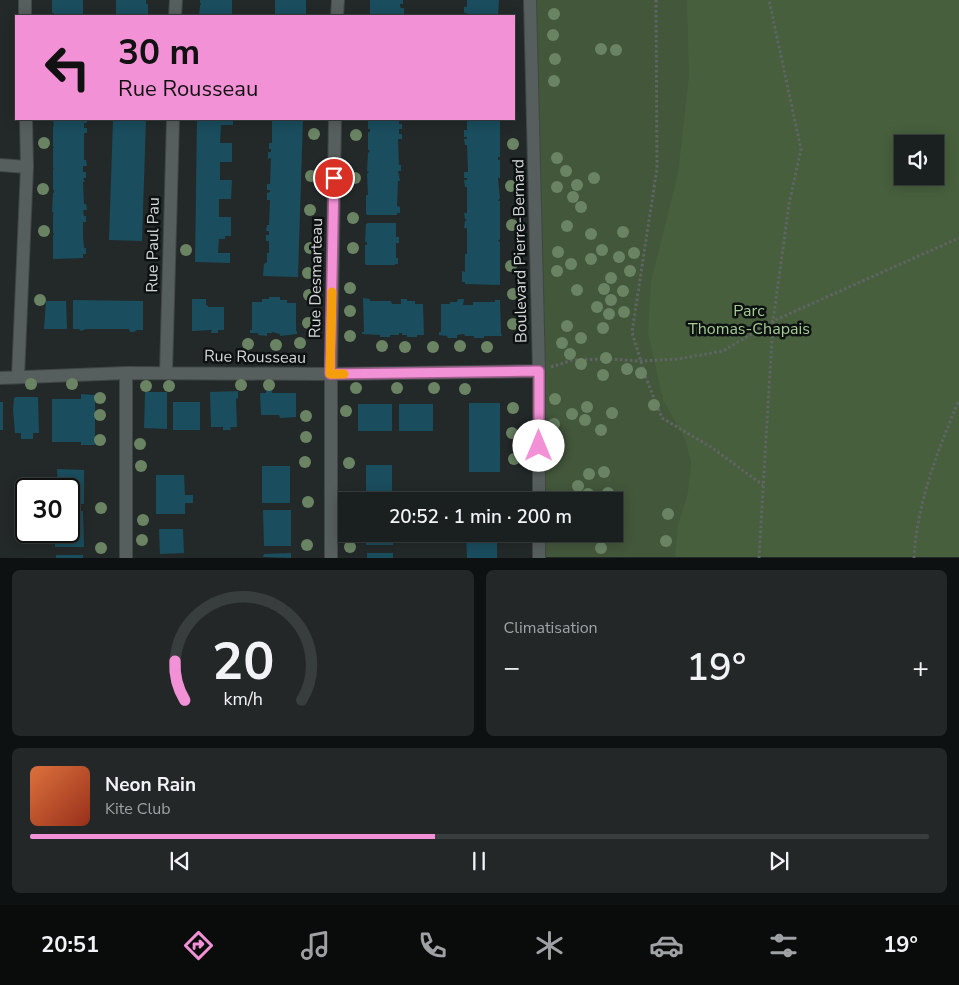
<!DOCTYPE html>
<html lang="fr">
<head>
<meta charset="utf-8">
<style>
  :root { --surface:#1a1f1f; --page:#232728; --text:#f1f3f6; --muted:#9fa2a4; --line:#383d3d; --accent:#f391d6 }
  body { margin:0; font-family:"Nunito Sans",sans-serif; background:var(--page); color:var(--text); height:100vh; display:flex; flex-direction:column; font-size:19px; white-space:nowrap }
  * { box-sizing:border-box; margin:0 }
  p { font-size:16px; color:var(--muted) }
  .icon { flex:none; width:28px; height:28px; fill:none; stroke:currentColor; stroke-width:2; stroke-linecap:round; stroke-linejoin:round }
  .map { position:relative; height:558px; overflow:hidden }
  .panel { display:flex; flex-direction:column; gap:12px; padding:12px; background:#0e1111; flex:1 }
  .panel>* { flex:none }
  .banner { position:absolute; left:15px; top:15px; width:500px; height:105px; border-radius:0px; box-shadow:0 2px 12px #0003,0 0 0 1px var(--line); background:#f391d6; color:#111; overflow:hidden }
  .controls { position:absolute; left:894px; top:135px; display:grid; gap:10px }
  .controls a { display:grid; place-items:center; width:50px; height:50px; border-radius:0px; background:var(--surface); box-shadow:0 2px 12px #0003,0 0 0 1px var(--line); font-size:25px }
  .speed { position:absolute; left:15px; top:478px; display:flex; gap:10px; font-size:25px; font-weight:700; text-align:center }
  .speed>* { display:grid; place-content:center; width:65px; height:65px; border-radius:50%; background:var(--surface); box-shadow:0 2px 12px #0003,0 0 0 1px var(--line); line-height:1 }
  .speed .limit { border:2px solid #111; border-radius:8px; background:#fff; color:#111 }
  .pin { position:absolute; display:grid; place-items:center; width:42px; height:42px; color:#fff; margin:-21px; border:2px solid #fff; border-radius:50%; box-shadow:0 1px 5px #0007 }
  .me { position:absolute; width:55px; margin:-28px; rotate:0deg; stroke-linejoin:round; filter:drop-shadow(0 0 4px #0008) }
  .turn { display:flex; align-items:center; gap:18px; height:105px; padding:0 20px; font-size:22px }
  .turn .icon { width:65px; height:65px; stroke-width:2.5 }
  .turn b { display:block; font-size:35px; line-height:42px }
  .big { font-size:38px; font-weight:600; line-height:1.1 }
  .panel .tile { flex:1; display:flex; flex-direction:column; justify-content:center; gap:8px; min-width:0; padding:0 18px; border-radius:8px; background:var(--page) }
  .panel .dial { align-items:center; gap:0 }
  .dial svg { height:130px; overflow:visible; fill:none; stroke:var(--line); stroke-width:7; stroke-linecap:round; text-anchor:middle }
  .dial text { fill:var(--text); stroke:none }
  .song { display:flex; align-items:center; gap:15px }
  .cover { width:60px; height:60px; border-radius:8px; background:linear-gradient(135deg,hsl(20 70% 55%),hsl(10 70% 35%)) }
  .played { height:5px; border-radius:2px; background:linear-gradient(90deg,var(--accent) 45%,var(--line) 45%) }
  .keys { display:flex; justify-content:space-around; direction:ltr }
  .heat { display:flex; justify-content:space-between; align-items:center; font-size:28px; direction:ltr }
  .panel .tiles { flex:1; display:grid; gap:12px; grid-template-columns:1fr 1fr }
  .tile:last-child { grid-column:span 2 }
  .trip { position:absolute; left:338px; top:492px; width:285px; height:50px; border-radius:0px; background:var(--surface); box-shadow:0 2px 12px #0003,0 0 0 1px var(--line); font-weight:600; line-height:50px; text-align:center }
  .menu { display:flex; height:80px; justify-content:space-around; align-items:center; background:#0a0c0c; color:var(--muted) }
  .menu .icon { width:35px; height:35px }
  .menu .current { color:var(--accent) }
  .menu b { font-size:22px; color:var(--text) }
  .map>svg:first-child { display:block }
  .green { fill:#43573b; fill-rule:evenodd }
  .forest { fill:#475f3d; fill-rule:evenodd }
  .building { fill:#1a4d5e }
  .lines { fill:none; stroke-linecap:round; stroke-linejoin:round }
  .minor-casing { stroke:#404646; stroke-width:14 }
  .path { stroke:#5f6464; stroke-width:3; stroke-dasharray:2.5 2.5; stroke-linecap:butt }
  .minor { stroke:#575e5e; stroke-width:12 }
  .tree { fill:#698363 }
  .route-casing { stroke:#9e5e8b; stroke-width:12 }
  .route { stroke:#f391d6; stroke-width:9 }
  .slow { stroke:#f59e0b; stroke-width:9 }
  .labels { text-anchor:middle; dominant-baseline:central; stroke-width:5; stroke-linejoin:round; paint-order:stroke }
  .street-label { font-size:16px; fill:#d5d9d9; stroke:#0e1111 }
  .park-label { font-size:16px; fill:#a3cc93; stroke:#0e1111 }
</style>
</head>
<body>
<div class="map">
<svg width="959" height="558" viewBox="0 0 959 558">
  <rect width="100%" height="100%" fill="#232929"/>
  <path class="green" d="M 530,0 L 959,0 L 959,557 L 539,557 L 539,534 L 614,534 L 614,501 L 539,501 ZM 902,144 L 935,144 L 935,176 L 902,176 Z"/>
  <path class="forest" d="M 687,0 L 959,0 L 959,557 L 675,557 L 678,526 L 688,492 L 691,462 L 685,439 L 663,400 L 648,333 L 651,282 L 678,173 L 689,76 ZM 902,144 L 935,144 L 935,176 L 902,176 Z"/>
  <path class="building" d="M 52,0 L 83,0 L 83,16 L 54,16 L 54,13 L 52,13 Z
    M 116,0 L 146,0 L 146,4 L 148,4 L 148,16 L 116,16 Z
    M 200,0 L 232,0 L 232,16 L 199,16 L 200,6 L 201,3 L 200,3 Z
    M 275,0 L 306,0 L 306,16 L 275,16 Z
    M 370,0 L 403,0 L 403,4 L 400,4 L 400,6 L 401,8 L 404,8 L 404,14 L 401,14 L 401,16 L 370,16 Z
    M 467,0 L 499,0 L 498,16 L 467,16 L 467,13 L 464,13 L 464,7 L 467,7 Z
    M 53,119 L 87,119 L 87,123 L 84,123 L 84,128 L 87,128 L 87,133 L 84,133 L 84,160 L 86,160 L 87,166 L 83,166 L 83,172 L 86,172 L 86,178 L 83,178 L 85,182 L 83,182 L 84,204 L 86,204 L 87,210 L 83,210 L 84,216 L 86,216 L 86,222 L 83,222 L 83,235 L 84,248 L 86,248 L 86,254 L 83,254 L 83,258 L 53,259 L 53,236 L 54,233 L 53,233 L 53,214 L 54,213 L 52,212 L 53,193 L 54,193 L 54,190 L 53,190 L 53,170 L 54,169 L 53,168 L 53,148 L 54,148 L 53,146 L 53,126 L 54,126 Z
    M 113,119 L 146,119 L 142,241 L 109,240 Z
    M 197,119 L 233,119 L 233,125 L 221,125 L 220,143 L 232,143 L 232,162 L 220,162 L 220,180 L 232,180 L 231,199 L 219,199 L 219,217 L 231,217 L 231,236 L 225,236 L 225,239 L 219,239 L 218,253 L 230,253 L 230,263 L 195,262 Z
    M 272,119 L 303,119 L 298,277 L 263,276 L 264,264 L 267,262 L 267,253 L 269,253 L 269,241 L 266,241 L 266,235 L 269,235 L 269,231 L 266,231 L 267,225 L 269,225 L 270,200 L 267,200 L 267,193 L 270,192 L 270,190 L 267,190 L 267,184 L 270,184 L 271,158 L 268,159 L 268,152 L 271,152 L 271,149 L 269,149 L 269,143 L 272,143 Z
    M 368,119 L 399,119 L 399,124 L 402,124 L 402,129 L 399,129 L 399,134 L 402,134 L 402,139 L 398,139 L 399,165 L 401,165 L 401,171 L 398,171 L 400,181 L 398,181 L 397,206 L 400,207 L 400,213 L 397,213 L 397,215 L 367,215 L 366,213 L 366,195 L 368,195 L 367,174 L 369,172 L 367,171 L 368,153 L 369,152 L 370,150 L 368,150 L 368,132 L 370,132 L 370,129 L 368,129 Z
    M 467,119 L 500,119 L 500,157 L 498,157 L 498,160 L 500,160 L 500,178 L 498,178 L 500,198 L 498,201 L 500,201 L 500,239 L 498,241 L 500,242 L 500,285 L 465,284 L 465,282 L 462,282 L 462,271 L 465,272 L 465,254 L 467,254 L 467,228 L 464,228 L 465,221 L 467,220 L 465,219 L 464,213 L 467,213 L 467,187 L 465,187 L 464,180 L 467,180 L 467,178 L 464,178 L 464,172 L 468,172 L 467,145 L 465,145 L 464,139 L 467,139 L 467,137 L 464,137 L 464,130 L 467,130 Z
    M 368,223 L 396,223 L 396,237 L 399,237 L 399,243 L 396,243 L 396,258 L 398,258 L 398,264 L 395,264 L 395,265 L 366,265 L 365,263 L 365,245 L 367,245 L 367,242 L 365,242 L 366,224 Z
    M 269,297 L 280,297 L 280,300 L 287,300 L 287,303 L 296,303 L 296,331 L 297,331 L 297,334 L 280,336 L 280,334 L 272,332 L 272,333 L 267,333 L 267,336 L 258,335 L 258,333 L 250,333 L 250,330 L 252,330 L 252,302 L 262,302 L 262,299 L 269,299 Z
    M 363,298 L 370,299 L 370,301 L 391,301 L 392,304 L 401,304 L 401,299 L 407,299 L 407,301 L 415,301 L 415,304 L 423,304 L 424,335 L 417,335 L 417,337 L 407,337 L 407,335 L 402,335 L 402,333 L 399,333 L 399,335 L 390,335 L 390,337 L 380,337 L 380,335 L 362,334 L 362,332 L 364,332 Z
    M 192,299 L 206,299 L 206,306 L 208,305 L 208,307 L 224,307 L 224,330 L 218,330 L 218,333 L 211,333 L 212,330 L 192,331 Z
    M 458,299 L 464,299 L 463,305 L 473,305 L 473,302 L 495,302 L 495,300 L 500,300 L 501,333 L 502,336 L 484,336 L 484,338 L 474,338 L 474,336 L 465,336 L 464,334 L 457,335 L 457,338 L 448,338 L 447,336 L 439,335 L 439,332 L 441,332 L 441,304 L 450,304 L 450,302 L 457,302 Z
    M 73,300 L 143,301 L 143,330 L 137,330 L 134,332 L 130,332 L 129,329 L 86,329 L 81,331 L 79,329 L 73,329 Z
    M 46,301 L 66,301 L 67,329 L 44,329 Z
    M 266,389 L 272,389 L 272,393 L 296,393 L 296,417 L 280,418 L 279,415 L 261,415 L 260,393 L 266,393 Z
    M 238,391 L 238,398 L 236,399 L 237,427 L 230,427 L 231,430 L 223,430 L 223,427 L 211,427 L 210,392 Z
    M 145,392 L 167,392 L 167,429 L 144,428 Z
    M 81,394 L 95,395 L 95,445 L 81,445 L 81,442 L 52,442 L 52,399 L 81,399 Z
    M 16,397 L 37,397 L 38,398 L 39,433 L 33,433 L 33,439 L 21,439 L 21,433 L 15,433 L 13,410 L 14,398 Z
    M 0,402 L 3,402 L 3,430 L 0,430 Z
    M 173,402 L 200,402 L 200,430 L 173,430 Z
    M 469,403 L 500,403 L 500,472 L 469,472 Z
    M 358,404 L 392,404 L 392,431 L 358,431 Z
    M 399,404 L 433,404 L 433,431 L 399,431 Z
    M 366,465 L 392,465 L 392,501 L 366,501 Z
    M 262,466 L 290,466 L 290,503 L 262,503 Z
    M 57,469 L 84,470 L 84,504 L 69,504 L 69,489 L 58,489 Z
    M 156,475 L 184,475 L 185,495 L 193,495 L 193,503 L 185,503 L 185,514 L 156,514 Z
    M 497,494 L 497,501 L 466,501 L 466,495 Z
    M 263,510 L 291,510 L 291,546 L 264,546 Z
    M 69,511 L 83,511 L 84,547 L 55,547 L 55,531 L 69,531 Z
    M 159,529 L 183,529 L 184,553 L 160,554 Z
    M 366,534 L 393,534 L 393,545 L 366,545 Z
    M 466,534 L 497,534 L 497,558 L 467,558 Z
    M 291,553 L 291,558 L 263,557 L 264,554 Z
    M 367,553 L 393,553 L 393,558 L 367,558 Z
    M 56,555 L 83,555 L 83,558 L 56,558 Z"/>
  <g class="lines">
    <g class="minor-casing">
      <path id="minor" d="M 25,0 L 25,16
        M 530,0 L 539,371 L 539,501
        M 175,16 L 176,0
        M 337,16 L 338,0
        M 0,165 L 27,167
        M 126,373 L 126,558
        M 166,373 L 173,119
        M 18,377 L 27,167 L 26,119
        M 0,378 L 126,373 L 331,374 L 539,371
        M 331,558 L 331,374 L 335,119
        M 539,558 L 539,534"/>
    </g>
    <path class="path" d="M 656,0 L 657,168 L 632,332 L 646,378 L 662,418 L 711,447 L 763,485
      M 551,367 L 573,360 L 608,359 L 641,361 L 678,359 L 723,351 L 773,321 L 959,238
      M 759,558 L 773,321 L 789,204 L 801,149 L 769,0
      M 914,558 C 917,502 938,450 959,400"/>
    <use href="#minor" class="minor"/>
  </g>
  <g class="tree">
    <circle cx="554" cy="14" r="6"/>
    <circle cx="553" cy="35" r="6"/>
    <circle cx="601" cy="49" r="6"/>
    <circle cx="616" cy="50" r="6"/>
    <circle cx="555" cy="59" r="6"/>
    <circle cx="554" cy="81" r="6"/>
    <circle cx="314" cy="134" r="6"/>
    <circle cx="356" cy="135" r="6"/>
    <circle cx="44" cy="143" r="6"/>
    <circle cx="513" cy="144" r="6"/>
    <circle cx="557" cy="158" r="6"/>
    <circle cx="566" cy="171" r="6"/>
    <circle cx="311" cy="176" r="6"/>
    <circle cx="355" cy="178" r="6"/>
    <circle cx="594" cy="178" r="6"/>
    <circle cx="577" cy="185" r="6"/>
    <circle cx="511" cy="186" r="6"/>
    <circle cx="557" cy="187" r="6"/>
    <circle cx="43" cy="189" r="6"/>
    <circle cx="573" cy="197" r="6"/>
    <circle cx="581" cy="207" r="6"/>
    <circle cx="310" cy="210" r="6"/>
    <circle cx="353" cy="218" r="6"/>
    <circle cx="512" cy="225" r="6"/>
    <circle cx="567" cy="226" r="6"/>
    <circle cx="44" cy="231" r="6"/>
    <circle cx="623" cy="232" r="6"/>
    <circle cx="591" cy="234" r="6"/>
    <circle cx="310" cy="248" r="6"/>
    <circle cx="353" cy="248" r="6"/>
    <circle cx="186" cy="250" r="6"/>
    <circle cx="602" cy="250" r="6"/>
    <circle cx="558" cy="252" r="6"/>
    <circle cx="634" cy="253" r="6"/>
    <circle cx="619" cy="257" r="6"/>
    <circle cx="591" cy="259" r="6"/>
    <circle cx="571" cy="264" r="6"/>
    <circle cx="511" cy="266" r="6"/>
    <circle cx="557" cy="271" r="6"/>
    <circle cx="630" cy="271" r="6"/>
    <circle cx="308" cy="273" r="6"/>
    <circle cx="611" cy="278" r="6"/>
    <circle cx="350" cy="288" r="6"/>
    <circle cx="604" cy="289" r="6"/>
    <circle cx="577" cy="290" r="6"/>
    <circle cx="623" cy="291" r="6"/>
    <circle cx="513" cy="294" r="6"/>
    <circle cx="309" cy="295" r="6"/>
    <circle cx="40" cy="300" r="6"/>
    <circle cx="611" cy="300" r="6"/>
    <circle cx="597" cy="307" r="6"/>
    <circle cx="350" cy="311" r="6"/>
    <circle cx="624" cy="312" r="6"/>
    <circle cx="609" cy="314" r="6"/>
    <circle cx="308" cy="323" r="6"/>
    <circle cx="513" cy="324" r="6"/>
    <circle cx="567" cy="326" r="6"/>
    <circle cx="603" cy="328" r="6"/>
    <circle cx="350" cy="336" r="6"/>
    <circle cx="581" cy="338" r="6"/>
    <circle cx="300" cy="343" r="6"/>
    <circle cx="562" cy="343" r="6"/>
    <circle cx="248" cy="344" r="6"/>
    <circle cx="276" cy="345" r="6"/>
    <circle cx="382" cy="346" r="6"/>
    <circle cx="460" cy="346" r="6"/>
    <circle cx="405" cy="347" r="6"/>
    <circle cx="433" cy="347" r="6"/>
    <circle cx="487" cy="347" r="6"/>
    <circle cx="570" cy="354" r="6"/>
    <circle cx="606" cy="358" r="6"/>
    <circle cx="581" cy="364" r="6"/>
    <circle cx="627" cy="369" r="6"/>
    <circle cx="641" cy="373" r="6"/>
    <circle cx="603" cy="375" r="6"/>
    <circle cx="31" cy="384" r="6"/>
    <circle cx="72" cy="384" r="6"/>
    <circle cx="241" cy="385" r="6"/>
    <circle cx="269" cy="385" r="6"/>
    <circle cx="146" cy="386" r="6"/>
    <circle cx="169" cy="386" r="6"/>
    <circle cx="356" cy="388" r="6"/>
    <circle cx="397" cy="388" r="6"/>
    <circle cx="434" cy="388" r="6"/>
    <circle cx="465" cy="389" r="6"/>
    <circle cx="100" cy="398" r="6"/>
    <circle cx="555" cy="399" r="6"/>
    <circle cx="654" cy="405" r="6"/>
    <circle cx="587" cy="407" r="6"/>
    <circle cx="513" cy="408" r="6"/>
    <circle cx="346" cy="411" r="6"/>
    <circle cx="612" cy="413" r="6"/>
    <circle cx="572" cy="414" r="6"/>
    <circle cx="100" cy="415" r="6"/>
    <circle cx="306" cy="416" r="6"/>
    <circle cx="585" cy="420" r="6"/>
    <circle cx="554" cy="424" r="6"/>
    <circle cx="601" cy="430" r="6"/>
    <circle cx="512" cy="433" r="6"/>
    <circle cx="306" cy="437" r="6"/>
    <circle cx="100" cy="440" r="6"/>
    <circle cx="140" cy="444" r="6"/>
    <circle cx="514" cy="459" r="6"/>
    <circle cx="305" cy="462" r="6"/>
    <circle cx="349" cy="463" r="6"/>
    <circle cx="141" cy="466" r="6"/>
    <circle cx="604" cy="472" r="6"/>
    <circle cx="589" cy="474" r="6"/>
    <circle cx="578" cy="486" r="6"/>
    <circle cx="608" cy="493" r="6"/>
    <circle cx="588" cy="494" r="6"/>
    <circle cx="308" cy="502" r="6"/>
    <circle cx="101" cy="508" r="6"/>
    <circle cx="668" cy="514" r="6"/>
    <circle cx="143" cy="520" r="6"/>
    <circle cx="142" cy="540" r="6"/>
    <circle cx="666" cy="541" r="6"/>
    <circle cx="307" cy="545" r="6"/>
    <circle cx="350" cy="547" r="6"/>
    <circle cx="101" cy="548" r="6"/>
    <circle cx="601" cy="548" r="6"/>
  </g>
  <g class="lines">
    <g class="route-casing">
      <path id="route" d="M 334,178 L 330,374 L 539,371 L 539,446"/>
    </g>
    <use href="#route" class="route"/>
    <path class="slow" d="M 332,292 L 330,374 L 344,374"/>
  </g>
  <g class="labels">
    <g class="street-label">
      <text transform="translate(153 245) rotate(-89)">Rue Paul Pau</text>
      <text transform="translate(520 251) rotate(-91)">Boulevard Pierre-Bernard</text>
      <text transform="translate(316 278) rotate(-89)">Rue Desmarteau</text>
      <text transform="translate(255 357) rotate(1)">Rue Rousseau</text>
    </g>
    <g class="park-label">
      <text x="749" y="311">Parc<tspan x="749" dy="18">Thomas-Chapais</tspan></text>
    </g>
  </g>
</svg>
<div class="controls">
<a><svg class="icon" aria-label="sound" viewBox="0 0 24 24"><path d="M4 9h4l5-4v14l-5-4H4zM17 9q2 3 0 6"/></svg></a>
</div>
<div class="speed"><div class="limit">30</div></div>
<div class="pin" style="left:334px;top:178px;background:#d93025"><svg class="icon" aria-label="arrive" viewBox="0 0 24 24"><path d="M6 21V4h12l-3 4 3 4H6"/></svg></div>
<svg class="me" style="left:539px;top:446px" viewBox="-20 -20 40 40"><circle r="19" fill="#fff"/><path d="M0-13L10 11 0 6-10 11z" fill="#f391d6"/></svg>
<div class="trip">20:52 · 1 min · 200 m</div>
<div class="banner">
<div class="turn"><svg class="icon" aria-label="left" viewBox="0 0 24 24"><path d="M17 20v-9H6M10 6l-5 5 5 5"/></svg><div><b>30 m</b>Rue Rousseau</div></div>
</div>
</div>
<section class="panel">
<div class="tiles">
<div class="tile dial"><svg viewBox="0 0 100 80">
<path d="M14 69A42 42 0 1 1 86 69"/>
<path d="M14 69A42 42 0 0 1 8 45" stroke="#f391d6"/>
<text x="50" y="56" font-size="32" font-weight="700">20</text>
<text x="50" y="72" font-size="11">km/h</text>
</svg></div>
<div class="tile"><p>Climatisation</p>
<div class="heat"><a>−</a><b class="big">19°</b><a>+</a></div>
</div>
<div class="tile">
<div class="song"><i class="cover"></i><div><b>Neon Rain</b><p>Kite Club</p></div></div>
<div class="played"></div>
<div class="keys"><svg class="icon" aria-label="previous" viewBox="0 0 24 24"><path d="M18 5L8 12l10 7zM5 5v14"/></svg><svg class="icon" aria-label="pause" viewBox="0 0 24 24"><path d="M8 5v14M16 5v14"/></svg><svg class="icon" aria-label="next" viewBox="0 0 24 24"><path d="M6 5l10 7-10 7zM19 5v14"/></svg></div>
</div>
</div>
</section>
<nav class="menu">
<b>20:51</b>
<svg class="icon current" aria-label="directions" viewBox="0 0 24 24"><path d="M12 3l9 9-9 9-9-9zM9 14v-3h6M13 9l2 2-2 2"/></svg>
<svg class="icon" aria-label="music" viewBox="0 0 24 24"><path d="M9 18V5l10-2v13"/><circle cx="6" cy="18" r="3"/><circle cx="16" cy="16" r="3"/></svg>
<svg class="icon" aria-label="phone" viewBox="0 0 24 24"><path d="M5 4h4l2 5-3 2q2 4 5 5l2-3 5 2v4C11 20 4 13 5 4z"/></svg>
<svg class="icon" aria-label="climate" viewBox="0 0 24 24"><path d="M12 3v18M4 7l16 10M4 17L20 7"/></svg>
<svg class="icon" aria-label="car" viewBox="0 0 24 24"><path d="M5 17H2v-5l4-1 3-4h7l3 4 3 1v5h-3M9 17h6M6 11h13"/><circle cx="7" cy="17" r="2"/><circle cx="17" cy="17" r="2"/></svg>
<svg class="icon" aria-label="filters" viewBox="0 0 24 24"><path d="M4 7h16M4 17h16"/><circle cx="9" cy="7" r="2"/><circle cx="15" cy="17" r="2"/></svg>
<b>19°</b>
</nav>
</body>
</html>
